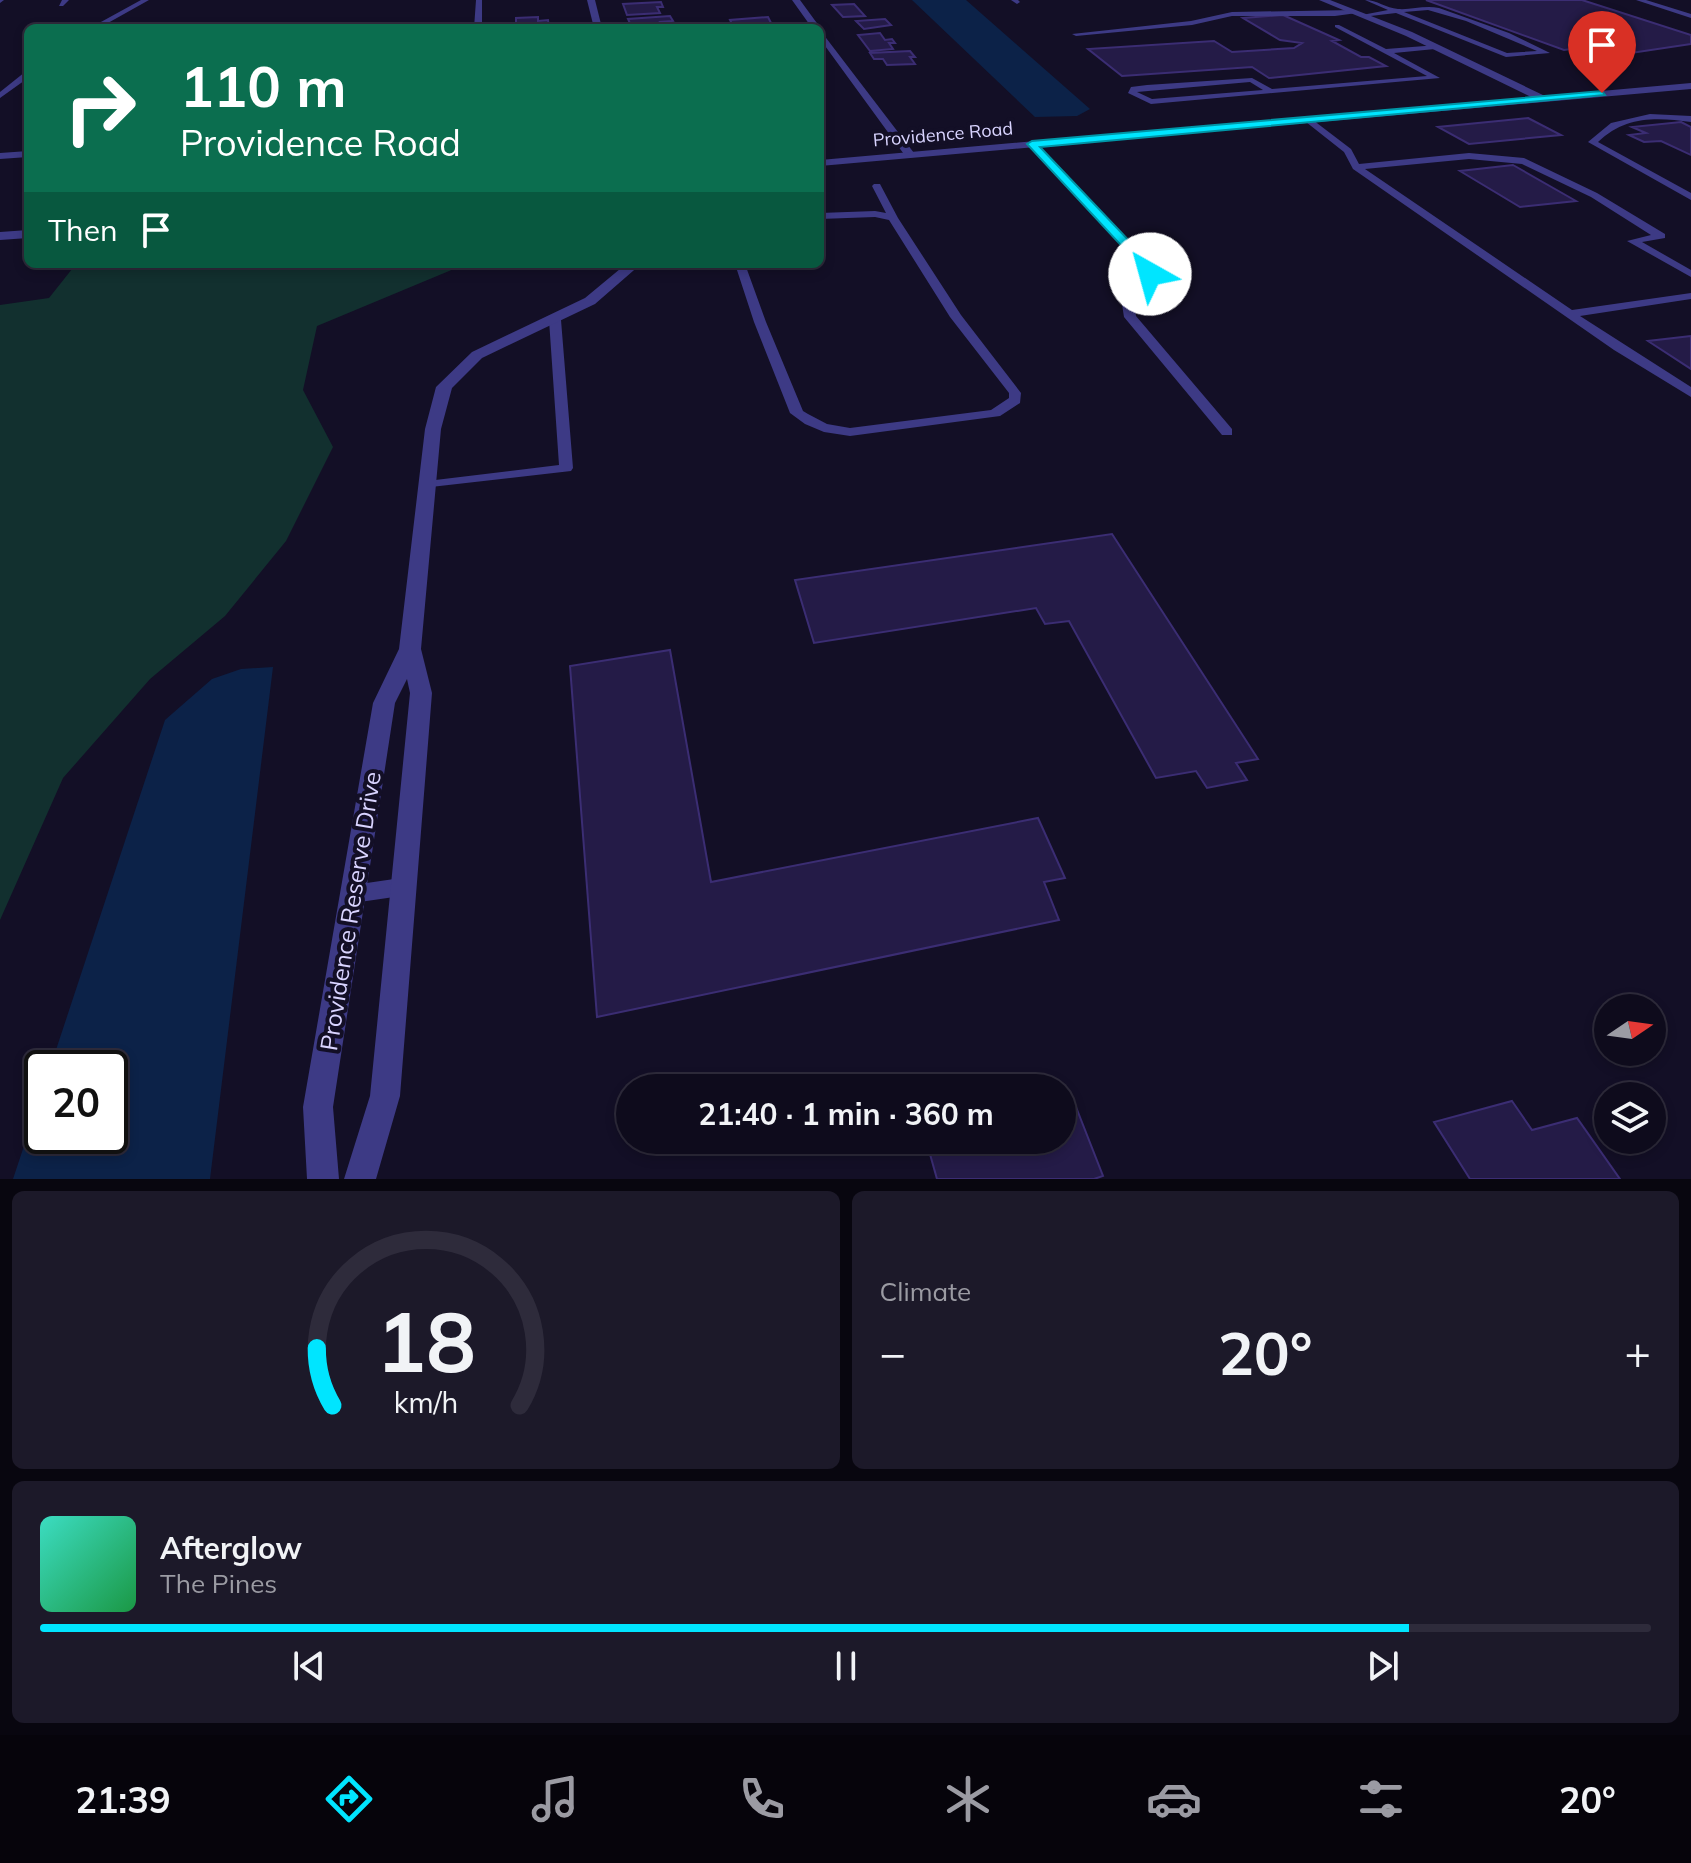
<!DOCTYPE html>
<html lang="en">
<head>
<meta charset="utf-8">
<style>
  :root { --surface:#0e0b1c; --page:#1c1929; --text:#f1f3f6; --muted:#9b9ba3; --line:#2e2b3b; --accent:#00e5ff }
  body { margin:0; font-family:Mulish,sans-serif; background:var(--page); color:var(--text); height:100vh; display:flex; flex-direction:column; font-size:30px; white-space:nowrap }
  * { box-sizing:border-box; margin:0 }
  p { font-size:26px; color:var(--muted) }
  .icon { flex:none; width:44px; height:44px; fill:none; stroke:currentColor; stroke-width:2; stroke-linecap:round; stroke-linejoin:round }
  .map { position:relative; height:1179px; overflow:hidden }
  .panel { display:flex; flex-direction:column; gap:12px; padding:12px; background:#08060f; flex:1 }
  .panel>* { flex:none }
  .top-card { position:absolute; left:24px; top:24px; width:800px; height:244px; border-radius:12px; box-shadow:0 4px 12px #0003,0 0 0 2px var(--line); background:#0b6e4f; color:#fff; overflow:hidden }
  .needle { width:52px; rotate:77deg }
  .buttons { position:absolute; left:1594px; top:994px; display:grid; gap:16px }
  .buttons a { display:grid; place-items:center; width:72px; height:72px; border-radius:50%; background:var(--surface); box-shadow:0 4px 12px #0003,0 0 0 2px var(--line); font-size:40px }
  .speed { position:absolute; left:24px; top:1050px; display:flex; gap:16px; font-size:40px; font-weight:700; text-align:center }
  .speed>* { display:grid; place-content:center; width:104px; height:104px; border-radius:50%; background:var(--surface); box-shadow:0 4px 12px #0003,0 0 0 2px var(--line); line-height:1 }
  .speed .limit { border:4px solid #111; border-radius:12px; background:#fff; color:#111 }
  .pin { position:absolute; display:grid; place-items:center; width:68px; height:68px; color:#fff; margin:-82px -34px; border-radius:50% 50% 50% 0; rotate:-45deg; box-shadow:0 0 8px #0007 }
  .pin .icon { rotate:45deg }
  .me { position:absolute; width:88px; margin:-44px; rotate:322deg; stroke-linejoin:round; filter:drop-shadow(0 0 6px #0008) }
  .turn { display:flex; align-items:center; gap:28px; height:168px; padding:0 24px; font-size:36px }
  .turn .icon { width:104px; height:104px; stroke-width:2.5 }
  .turn b { display:block; font-size:56px; line-height:68px }
  .then { display:flex; align-items:center; height:76px; padding:0 24px; background:#0003; gap:16px; font-size:30px }
  .big { font-size:60px; font-weight:700; line-height:1.1 }
  .panel .tile { flex:1; display:flex; flex-direction:column; justify-content:center; gap:12px; min-width:0; padding:0 28px; border-radius:12px; background:var(--page) }
  .panel .dial { align-items:center; gap:0 }
  .dial svg { height:208px; overflow:visible; fill:none; stroke:var(--line); stroke-width:7; stroke-linecap:round; text-anchor:middle }
  .dial text { fill:var(--text); stroke:none }
  .song { display:flex; align-items:center; gap:24px }
  .cover { width:96px; height:96px; border-radius:12px; background:linear-gradient(135deg,hsl(170 70% 55%),hsl(140 70% 35%)) }
  .played { height:8px; border-radius:4px; background:linear-gradient(90deg,var(--accent) 85%,var(--line) 85%) }
  .keys { display:flex; justify-content:space-around; direction:ltr }
  .heat { display:flex; justify-content:space-between; align-items:center; font-size:44px; direction:ltr }
  .panel .tiles { flex:1; display:grid; gap:12px; grid-template-columns:1fr 1fr }
  .tile:last-child { grid-column:span 2 }
  .trip { position:absolute; left:616px; top:1074px; width:460px; height:80px; border-radius:40px; background:var(--surface); box-shadow:0 4px 12px #0003,0 0 0 2px var(--line); font-weight:700; line-height:80px; text-align:center }
  .tabs { display:flex; height:128px; justify-content:space-around; align-items:center; background:#06040b; color:var(--muted) }
  .tabs .icon { width:56px; height:56px }
  .tabs .active { color:var(--accent) }
  .tabs b { font-size:36px; color:var(--text) }
  .map>svg:first-child { display:block }
  .green { fill:#12302f }
  .water { fill:#0c2248 }
  .building { fill:#241b47; stroke:#3b2d73; stroke-width:2 }
  .lines { fill:none; stroke-linecap:round; stroke-linejoin:round }
  .service { fill:#3d3a85; fill-rule:evenodd }
  .minor { fill:#3d3a85; fill-rule:evenodd }
  .tertiary { fill:#3d3a85; fill-rule:evenodd }
  .route { fill:#00e5ff; stroke:#0095a6; stroke-width:2 }
  .labels { text-anchor:middle; dominant-baseline:central; stroke-width:8; stroke-linejoin:round; paint-order:stroke }
  .far-street-label { font-size:18px; fill:#d9d4ff; stroke:#130f26 }
  .near-street-label { font-size:24px; fill:#d9d4ff; stroke:#130f26 }
</style>
</head>
<body>
<div class="map">
<svg width="1691" height="1179" viewBox="0 0 1691 1179">
  <rect width="100%" height="100%" fill="#130f26"/>
  <path class="green" d="M 76,264 L 461,266 L 317,326 L 303,390 L 333,447 L 286,541 L 225,616 L 150,679 L 63,778 L 0,920 L 0,305 L 49,298 Z"/>
  <path class="water" d="M 912,0 L 966,0 L 1090,109 L 1077,116 L 1035,117 Z
    M 273,667 L 210,1179 L 13,1179 L 42,1092 L 42,1136 L 110,1136 L 110,1068 L 50,1068 L 165,720 L 212,679 L 241,669 Z"/>
  <path class="building" d="M 1426,0 L 1582,0 L 1691,35 L 1691,44 L 1611,56 L 1586,47 L 1564,50 Z
    M 661,2 L 663,7 L 657,7 L 660,13 L 627,15 L 623,4 Z
    M 854,4 L 865,16 L 843,17 L 832,5 Z
    M 1283,15 L 1339,40 L 1332,41 L 1361,57 L 1369,57 L 1386,66 L 1269,78 L 1252,67 L 1122,76 L 1088,49 L 1214,41 L 1232,52 L 1294,48 L 1302,43 L 1280,40 L 1243,18 Z
    M 670,16 L 673,21 L 660,22 L 663,28 L 632,28 L 628,19 Z
    M 538,17 L 538,21 L 548,20 L 549,28 L 509,28 L 509,23 L 516,23 L 516,18 Z
    M 768,17 L 772,25 L 784,24 L 786,28 L 734,28 L 730,20 Z
    M 885,19 L 891,25 L 864,29 L 856,21 Z
    M 880,33 L 885,40 L 892,39 L 895,43 L 889,43 L 893,49 L 870,51 L 858,35 Z
    M 910,51 L 915,57 L 910,57 L 915,64 L 887,65 L 883,59 L 874,59 L 870,53 Z
    M 1528,118 L 1561,135 L 1469,144 L 1438,127 Z
    M 1681,122 L 1691,127 L 1691,155 L 1661,141 L 1644,142 L 1629,135 L 1646,133 L 1632,127 Z
    M 1513,165 L 1576,201 L 1520,207 L 1460,171 Z
    M 1691,336 L 1691,369 L 1648,341 Z
    M 1112,534 L 1258,759 L 1236,763 L 1247,780 L 1207,788 L 1196,771 L 1156,778 L 1069,621 L 1045,624 L 1036,608 L 814,643 L 795,580 Z
    M 670,650 L 711,882 L 1038,818 L 1065,878 L 1044,882 L 1059,920 L 597,1017 L 570,666 Z
    M 1512,1101 L 1532,1130 L 1577,1118 L 1620,1179 L 1470,1179 L 1434,1122 Z
    M 1076,1107 L 1103,1176 L 1094,1179 L 937,1179 L 926,1140 L 1062,1140 L 1062,1111 Z"/>
  <g class="lines">
    <path class="service" d="M 0,0 L 4,0 L 0,3 Z
      M 62,0 L 69,0 L 63,6 L 59,6 Z
      M 141,0 L 149,0 L 99,28 L 90,28 Z
      M 476,0 L 482,0 L 482,28 L 474,28 Z
      M 1011,0 L 1018,0 L 1020,2 L 1017,4 Z
      M 1365,0 C 1377,0 1386,8 1398,9 C 1412,10 1424,5 1439,8 L 1509,33 L 1550,53 L 1506,57 L 1396,13 L 1362,17 L 1362,15 L 1388,10 ZM 1428,10 L 1466,21 L 1537,51 L 1507,53 L 1404,12 Z
      M 1636,0 L 1646,0 L 1691,14 L 1691,18 Z
      M 1355,10 L 1357,13 L 1335,16 L 1232,16 L 1192,25 L 1076,36 L 1072,34 L 1191,21 L 1232,12 Z
      M 1335,25 L 1339,25 L 1386,49 L 1438,45 L 1435,49 L 1394,53 L 1440,78 L 1151,104 L 1128,93 L 1131,87 L 1147,85 L 1252,78 L 1272,89 L 1427,76 L 1335,27 ZM 1250,82 L 1263,90 L 1152,99 L 1137,92 Z
      M 25,72 L 28,72 L 28,78 L 0,98 L 0,92 Z
      M 1650,114 L 1691,116 L 1691,122 C 1656,117 1625,116 1598,142 L 1691,193 L 1691,200 L 1588,142 L 1611,123 Z
      M 1309,117 L 1351,149 L 1359,164 L 1469,153 L 1524,158 L 1597,193 L 1665,234 L 1665,238 L 1642,242 L 1691,270 L 1691,277 L 1627,241 L 1651,235 L 1591,197 L 1522,164 L 1469,159 L 1365,169 L 1572,310 L 1691,293 L 1691,299 L 1580,316 L 1691,387 L 1691,397 L 1614,350 L 1353,169 L 1344,152 L 1306,122 L 1305,120 Z
      M 1029,142 L 1035,142 L 1154,267 L 1152,281 L 1133,299 L 1136,316 L 1232,429 L 1232,435 L 1222,435 L 1124,317 L 1121,298 L 1141,280 L 1144,269 L 1029,146 Z
      M 28,151 L 28,157 L 0,159 L 0,153 Z
      M 874,184 L 880,184 L 898,218 L 961,315 L 1021,393 L 1020,403 L 1000,416 L 850,436 L 824,432 L 805,424 L 790,413 L 754,322 L 735,264 L 745,264 L 766,322 L 803,411 L 808,414 L 827,424 L 850,428 L 991,410 L 1009,398 L 1009,393 L 950,317 L 889,220 L 875,217 L 820,219 L 820,213 L 875,211 L 886,213 L 872,186 Z
      M 555,316 L 561,320 L 573,468 L 571,471 L 422,488 L 420,485 L 422,482 L 427,481 L 559,465 L 549,320 Z
      M 401,878 L 408,881 L 411,887 L 408,893 L 401,896 L 353,903 L 346,900 L 343,894 L 346,888 L 353,885 Z"/>
    <path class="minor" d="M 587,0 L 595,0 L 602,28 L 594,28 Z
      M 792,0 L 800,0 L 819,26 L 820,28 L 820,29 L 812,28 Z
      M 820,30 L 914,153 L 914,157 L 906,157 L 820,39 Z
      M 626,264 L 641,264 L 595,304 L 482,358 L 452,388 L 441,429 L 421,649 L 432,693 L 400,1096 L 376,1179 L 344,1179 L 370,1096 L 410,693 L 407,679 L 395,703 L 333,1107 L 339,1179 L 307,1179 L 303,1107 L 373,703 L 399,649 L 425,429 L 436,387 L 472,352 L 585,298 Z"/>
    <path class="tertiary" d="M 1319,0 L 1330,0 L 1412,32 L 1545,96 L 1691,83 L 1691,89 L 820,166 L 820,160 L 1531,97 L 1406,36 Z
      M 28,230 L 28,238 L 0,240 L 0,232 Z"/>
  </g>
  <path class="route" d="M 1602,91 L 1605,95 L 1040,147 L 1154,267 L 1156,274 L 1150,278 L 1145,277 L 1144,270 L 1027,144 L 1032,141 Z"/>
  <g class="labels">
    <g class="far-street-label">
      <text transform="translate(943 134) rotate(-5)">Providence Road</text>
    </g>
    <g class="near-street-label">
      <text transform="translate(350 911) rotate(-81)">Providence Reserve Drive</text>
    </g>
  </g>
</svg>
<div class="buttons">
<a><svg class="needle" viewBox="-14 -14 28 28"><path d="M0-13l5 13h-10z" fill="#e53935"/><path d="M0 13l5-13h-10z" fill="#9b9ba3"/></svg></a>
<a><svg class="icon" aria-label="layers" viewBox="0 0 24 24"><path d="M12 4l9 5-9 5-9-5zM3 14l9 5 9-5"/></svg></a>
</div>
<div class="speed"><div class="limit">20</div></div>
<div class="pin" style="left:1602px;top:93px;background:#d93025"><svg class="icon" aria-label="arrive" viewBox="0 0 24 24"><path d="M6 21V4h12l-3 4 3 4H6"/></svg></div>
<svg class="me" style="left:1150px;top:274px" viewBox="-20 -20 40 40"><circle r="19" fill="#fff"/><path d="M0-13L10 11 0 6-10 11z" fill="#00e5ff"/></svg>
<div class="trip">21:40 · 1 min · 360 m</div>
<div class="top-card">
<div class="turn"><svg class="icon" aria-label="right" viewBox="0 0 24 24"><path d="M7 20v-9h11M14 6l5 5-5 5"/></svg><div><b>110 m</b>Providence Road</div></div>
<div class="then">Then<svg class="icon" aria-label="arrive" viewBox="0 0 24 24"><path d="M6 21V4h12l-3 4 3 4H6"/></svg></div>
</div>
</div>
<section class="panel">
<div class="tiles">
<div class="tile dial"><svg viewBox="0 0 100 80">
<path d="M14 69A42 42 0 1 1 86 69"/>
<path d="M14 69A42 42 0 0 1 8 47" stroke="#00e5ff"/>
<text x="50" y="56" font-size="32" font-weight="700">18</text>
<text x="50" y="72" font-size="11">km/h</text>
</svg></div>
<div class="tile"><p>Climate</p>
<div class="heat"><a>−</a><b class="big">20°</b><a>+</a></div>
</div>
<div class="tile">
<div class="song"><i class="cover"></i><div><b>Afterglow</b><p>The Pines</p></div></div>
<div class="played"></div>
<div class="keys"><svg class="icon" aria-label="previous" viewBox="0 0 24 24"><path d="M18 5L8 12l10 7zM5 5v14"/></svg><svg class="icon" aria-label="pause" viewBox="0 0 24 24"><path d="M8 5v14M16 5v14"/></svg><svg class="icon" aria-label="next" viewBox="0 0 24 24"><path d="M6 5l10 7-10 7zM19 5v14"/></svg></div>
</div>
</div>
</section>
<nav class="tabs">
<b>21:39</b>
<svg class="icon active" aria-label="directions" viewBox="0 0 24 24"><path d="M12 3l9 9-9 9-9-9zM9 14v-3h6M13 9l2 2-2 2"/></svg>
<svg class="icon" aria-label="music" viewBox="0 0 24 24"><path d="M9 18V5l10-2v13"/><circle cx="6" cy="18" r="3"/><circle cx="16" cy="16" r="3"/></svg>
<svg class="icon" aria-label="phone" viewBox="0 0 24 24"><path d="M5 4h4l2 5-3 2q2 4 5 5l2-3 5 2v4C11 20 4 13 5 4z"/></svg>
<svg class="icon" aria-label="climate" viewBox="0 0 24 24"><path d="M12 3v18M4 7l16 10M4 17L20 7"/></svg>
<svg class="icon" aria-label="car" viewBox="0 0 24 24"><path d="M5 17H2v-5l4-1 3-4h7l3 4 3 1v5h-3M9 17h6M6 11h13"/><circle cx="7" cy="17" r="2"/><circle cx="17" cy="17" r="2"/></svg>
<svg class="icon" aria-label="filters" viewBox="0 0 24 24"><path d="M4 7h16M4 17h16"/><circle cx="9" cy="7" r="2"/><circle cx="15" cy="17" r="2"/></svg>
<b>20°</b>
</nav>
</body>
</html>
